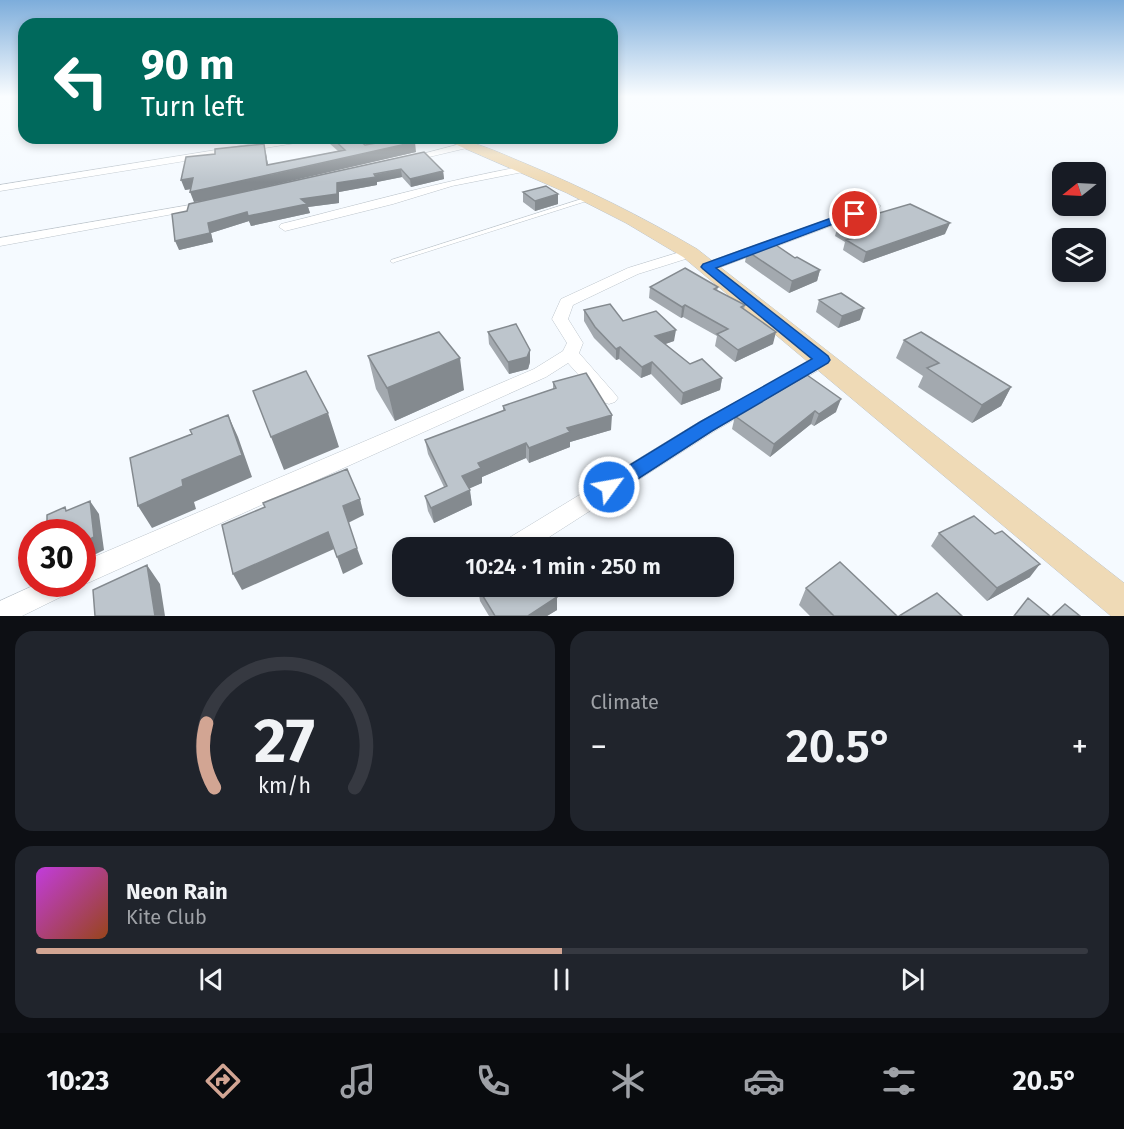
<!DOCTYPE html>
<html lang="en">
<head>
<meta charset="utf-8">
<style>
  :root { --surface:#171b24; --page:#20242c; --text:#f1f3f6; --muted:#9ea1a6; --line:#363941; --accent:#d2a593 }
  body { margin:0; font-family:"Fira Sans",sans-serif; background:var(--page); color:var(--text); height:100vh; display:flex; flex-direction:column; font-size:22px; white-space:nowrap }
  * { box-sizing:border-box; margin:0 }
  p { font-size:20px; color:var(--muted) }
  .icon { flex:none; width:33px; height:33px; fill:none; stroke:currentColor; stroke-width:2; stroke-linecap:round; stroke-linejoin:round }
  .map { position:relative; height:616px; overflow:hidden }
  .sheet { display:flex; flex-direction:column; gap:15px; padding:15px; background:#0d0f14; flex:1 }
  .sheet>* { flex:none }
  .top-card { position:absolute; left:18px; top:18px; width:600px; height:126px; border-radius:18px; box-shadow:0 3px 9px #0003; background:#00695c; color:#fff; overflow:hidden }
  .needle { width:39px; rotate:252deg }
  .tools { position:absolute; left:1052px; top:162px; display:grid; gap:12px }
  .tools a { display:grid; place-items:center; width:54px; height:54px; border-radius:12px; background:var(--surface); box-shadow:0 3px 9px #0003; font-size:30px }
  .speed { position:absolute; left:18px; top:519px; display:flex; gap:12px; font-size:30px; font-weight:700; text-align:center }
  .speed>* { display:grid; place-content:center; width:78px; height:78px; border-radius:50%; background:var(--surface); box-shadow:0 3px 9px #0003; line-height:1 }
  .speed .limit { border:9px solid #d22; background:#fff; color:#111 }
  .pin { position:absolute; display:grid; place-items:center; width:51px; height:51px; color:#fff; margin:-26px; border:3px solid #fff; border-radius:50%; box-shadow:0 2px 6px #0007 }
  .me { position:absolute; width:66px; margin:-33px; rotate:58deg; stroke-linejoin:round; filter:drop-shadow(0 0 4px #0008) }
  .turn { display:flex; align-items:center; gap:21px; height:126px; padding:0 24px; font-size:27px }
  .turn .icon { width:78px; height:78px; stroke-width:2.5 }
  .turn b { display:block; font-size:42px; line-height:51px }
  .big { font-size:45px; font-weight:600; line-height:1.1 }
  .sheet .card { flex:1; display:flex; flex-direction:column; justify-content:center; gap:9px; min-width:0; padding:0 21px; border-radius:18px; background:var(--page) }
  .sheet .dial { align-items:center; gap:0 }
  .dial svg { height:156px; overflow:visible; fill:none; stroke:var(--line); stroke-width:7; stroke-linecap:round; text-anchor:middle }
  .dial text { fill:var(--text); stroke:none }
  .song { display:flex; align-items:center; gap:18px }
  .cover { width:72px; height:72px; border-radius:9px; background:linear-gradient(135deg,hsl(290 70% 55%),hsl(20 70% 35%)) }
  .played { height:6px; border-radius:3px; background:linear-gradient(90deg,var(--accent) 50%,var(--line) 50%) }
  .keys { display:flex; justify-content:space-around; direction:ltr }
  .heat { display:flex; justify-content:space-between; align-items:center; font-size:33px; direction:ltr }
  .sheet .tiles { flex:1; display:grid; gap:15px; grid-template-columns:1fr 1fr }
  .card:last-child { grid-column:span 2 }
  .trip { position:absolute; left:392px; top:537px; width:342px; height:60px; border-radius:18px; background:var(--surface); box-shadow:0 3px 9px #0003; font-weight:600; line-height:60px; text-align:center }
  .menu { display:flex; height:96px; justify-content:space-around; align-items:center; background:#090b0e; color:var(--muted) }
  .menu .icon { width:42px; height:42px }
  .menu .selected { color:var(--accent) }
  .menu b { font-size:27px; color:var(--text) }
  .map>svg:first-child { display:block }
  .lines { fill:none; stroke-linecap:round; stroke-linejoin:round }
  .lane-casing { stroke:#bdc5cc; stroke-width:1 }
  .street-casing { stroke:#bdc5cc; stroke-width:1 }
  .secondary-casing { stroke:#bdc5cc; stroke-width:1 }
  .lane { fill:#fff; fill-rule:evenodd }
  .street { fill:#fff; fill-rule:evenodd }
  .secondary { fill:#efdab6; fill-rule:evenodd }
  .wall { fill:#a3a9af }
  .shaded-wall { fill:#848a8f }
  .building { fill:#bdc5cc; stroke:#848a8f; stroke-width:1.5 }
  .route { fill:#1a73e8; stroke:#114b97; stroke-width:1.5 }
</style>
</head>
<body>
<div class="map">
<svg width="1124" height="616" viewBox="0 0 1124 616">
  <rect width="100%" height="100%" fill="#f5faff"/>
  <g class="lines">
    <g class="lane-casing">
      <path id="lane" d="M 591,196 L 593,197 L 593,199 L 395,262 L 393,263 L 390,261 L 391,260 Z"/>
    </g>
    <g class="street-casing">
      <path id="street" d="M 290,138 L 313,138 L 308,141 L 0,191 L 0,185 Z
        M 468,142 L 471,143 L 471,147 L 408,162 L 403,159 Z
        M 524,166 L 528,167 L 528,171 L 452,186 L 393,204 L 285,231 L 279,227 L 281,224 C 362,204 442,181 524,166 Z
        M 207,202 L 213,205 L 211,207 L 0,246 L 0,238 Z
        M 875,203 L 881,206 L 879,208 L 713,270 L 708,271 L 701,267 L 703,264 Z
        M 690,249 L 695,250 L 697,253 L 695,256 L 638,274 L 573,305 L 568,319 L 583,343 L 579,353 L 615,394 L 618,398 L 615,402 L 609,404 L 603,402 L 568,363 L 546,377 L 90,582 L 82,585 L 78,584 L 82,584 L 82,562 L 534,369 L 563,351 L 567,343 L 552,319 L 561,299 L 628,268 Z
        M 823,355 L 829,356 L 831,360 L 829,364 L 713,432 L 532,548 L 501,548 L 504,541 L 699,422 Z
        M 37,584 L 74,584 L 71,592 L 22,616 L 0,616 L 0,601 Z"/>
    </g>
    <g class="secondary-casing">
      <path id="secondary" d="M 441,138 C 470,138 497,152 524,163 C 584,188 641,216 697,249 L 1124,583 L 1124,616 L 1111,616 L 683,257 L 626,223 L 567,193 Z"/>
    </g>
    <use href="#lane" class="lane"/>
    <use href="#street" class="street"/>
    <use href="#secondary" class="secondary"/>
  </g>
  <path class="wall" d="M 328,138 L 356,138 L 365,145 L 416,152 L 215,198 L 424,152 L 443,171 L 444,179 L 411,187 L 402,177 L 377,182 L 377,185 L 339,192 L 339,203 L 308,207 L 310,213 L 251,226 L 249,221 L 211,233 L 213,242 L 179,250 L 187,211 L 212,199 L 194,202 L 191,189 L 185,190 L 215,154 L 266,153 L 268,165 L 338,151 L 329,143 Z
    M 523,192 L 558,204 L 535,211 L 523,202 Z
    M 838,225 L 945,234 L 863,263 L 843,250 L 845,242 L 835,236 Z
    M 747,251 L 795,258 L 820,270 L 817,281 L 789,293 L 745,262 Z
    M 650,287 L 718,287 L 717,291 L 745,305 L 744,309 L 773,344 L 735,362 L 715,346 L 717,336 L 683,317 L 681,318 L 649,298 Z
    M 819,300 L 860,320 L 838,328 L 816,312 Z
    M 584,310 L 623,321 L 674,341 L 665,344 L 690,364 L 722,378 L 720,390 L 681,405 L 651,374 L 641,378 L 619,359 L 616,360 L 594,338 L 584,321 Z
    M 488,332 L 530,350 L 530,362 L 528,369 L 509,374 L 489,344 Z
    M 904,340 L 1011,387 L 1001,406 L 972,423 L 918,387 L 923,376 L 896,358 Z
    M 368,356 L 464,390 L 395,421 L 376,389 Z
    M 553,382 L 611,430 L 570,442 L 570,447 L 529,463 L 526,458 L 482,477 L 482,483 L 469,488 L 472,505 L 434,523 L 428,511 L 425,496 L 444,487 L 428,454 L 425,440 L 503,411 L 503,406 L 553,389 Z
    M 766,399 L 836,412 L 814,426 L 811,424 L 770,457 L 732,429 L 735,416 Z
    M 939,533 L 1030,577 L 987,601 L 931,546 Z
    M 478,588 L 557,610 L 547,616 L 489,616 L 480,601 Z
    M 806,588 L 897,616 L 810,616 L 799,605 Z"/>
  <path class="shaded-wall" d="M 415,142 L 416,152 L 213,199 L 194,202 L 190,192 L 267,165 L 264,144 L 270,175 Z
    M 401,169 L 402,177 L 377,182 L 377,185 L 339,192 L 339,203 L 308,207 L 310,213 L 251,226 L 249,221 L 211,233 L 213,242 L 179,250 L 175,241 L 208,223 L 247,212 L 301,199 L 337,183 Z
    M 443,171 L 444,179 L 411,187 L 410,179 Z
    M 193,178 L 197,188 L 185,190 L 181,180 Z
    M 558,194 L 558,204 L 535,211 L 535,201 Z
    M 950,223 L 945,234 L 863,263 L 866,252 Z
    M 820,270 L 817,281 L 789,293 L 792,281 Z
    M 685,305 L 683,317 L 681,318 L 682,307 Z
    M 864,308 L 860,320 L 838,328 L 842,316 Z
    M 676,330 L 674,341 L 654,348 L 655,336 Z
    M 776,332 L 773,344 L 735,362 L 738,350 Z
    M 620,347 L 619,359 L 616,360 L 616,349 Z
    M 530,350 L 530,362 L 528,369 L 509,374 L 508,362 Z
    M 460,358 L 464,390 L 395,421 L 387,388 Z
    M 652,362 L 651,374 L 641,378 L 642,367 Z
    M 722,378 L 720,390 L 681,405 L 683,393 Z
    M 1011,387 L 1001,406 L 972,423 L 982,405 Z
    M 841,399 L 836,412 L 814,426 L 819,414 Z
    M 815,411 L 811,424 L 770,457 L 774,444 Z
    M 328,413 L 339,447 L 284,470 L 271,437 Z
    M 228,415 L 238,437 L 252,477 L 194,502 L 196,509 L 152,528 L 138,506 Z
    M 612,415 L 611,430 L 570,442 L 570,447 L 529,463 L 529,448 L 567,428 Z
    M 526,443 L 526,458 L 482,477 L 482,483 L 464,491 L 462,476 L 478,463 Z
    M 470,490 L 472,505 L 434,523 L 431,508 Z
    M 360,499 L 364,515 L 348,523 L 343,506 Z
    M 90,501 L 99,514 L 104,550 L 82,561 L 82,543 Z
    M 328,532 L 334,549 L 242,590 L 233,574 Z
    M 357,548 L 363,564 L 343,574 L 337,557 Z
    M 1040,564 L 1030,577 L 987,601 L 997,588 Z
    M 147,565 L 160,584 L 165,616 L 155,616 Z
    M 557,597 L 557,610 L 547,616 L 528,616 Z"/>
  <path class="building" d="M 332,138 L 356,138 L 365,145 L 406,138 L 411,138 L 415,142 L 209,188 L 190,192 L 193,178 L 181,180 L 186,157 L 215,154 L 215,149 L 264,144 L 267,165 L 345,150 Z
    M 424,152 L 443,171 L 410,179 L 401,169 L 374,174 L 376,177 L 337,183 L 337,194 L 301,199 L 307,204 L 248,216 L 247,212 L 208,223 L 210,233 L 175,241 L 172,214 L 187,211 L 189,204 Z
    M 546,186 L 558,194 L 535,201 L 523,192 Z
    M 910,204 L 950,223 L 866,252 L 846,240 L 859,237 L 838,225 Z
    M 773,243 L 795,258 L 797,257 L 820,270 L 792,281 L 747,251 Z
    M 685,268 L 718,287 L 714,289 L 745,305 L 741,307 L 776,332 L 738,350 L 717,334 L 728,329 L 685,305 L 682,307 L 650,287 Z
    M 841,293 L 864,308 L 842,316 L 819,300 Z
    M 610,304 L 623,321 L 656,311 L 676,330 L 655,336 L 690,364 L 702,359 L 722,378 L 683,393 L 652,362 L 642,367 L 620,347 L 616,349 L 595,327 L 584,310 Z
    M 516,324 L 530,350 L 527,357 L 508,362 L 488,332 Z
    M 439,332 L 460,358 L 387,388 L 368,356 Z
    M 921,332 L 1011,387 L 982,405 L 927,368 L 939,363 L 904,340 Z
    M 306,371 L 328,413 L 271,437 L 253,391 Z
    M 586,373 L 612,415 L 567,428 L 570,432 L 529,448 L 526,443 L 478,463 L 481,468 L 462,476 L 470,490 L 431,508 L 425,496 L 447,486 L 425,440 L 505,410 L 503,406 L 556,388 L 553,382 Z
    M 807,375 L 841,399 L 819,414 L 815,411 L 774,444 L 735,416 L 762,397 L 766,399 Z
    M 228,415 L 242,455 L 182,480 L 183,486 L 138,506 L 130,458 L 192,434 L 190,430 Z
    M 347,469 L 360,499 L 343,506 L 357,548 L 337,557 L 328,532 L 233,574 L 222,525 L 265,507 L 263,503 Z
    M 90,501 L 94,537 L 82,543 L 82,532 L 47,532 L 47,515 L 65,507 L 66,511 Z
    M 974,516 L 995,534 L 1002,531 L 1040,564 L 997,588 L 939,533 Z
    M 840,562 L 897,616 L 834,616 L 806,588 Z
    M 147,565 L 155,616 L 95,616 L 93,590 Z
    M 481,586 L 549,586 L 557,597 L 528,616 L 495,616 L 478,588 Z
    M 937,593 L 962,616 L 899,616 Z
    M 1028,598 L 1050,616 L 1014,616 Z
    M 1065,604 L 1080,616 L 1052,616 Z"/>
  <linearGradient id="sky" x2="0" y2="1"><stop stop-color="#7daddb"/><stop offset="0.53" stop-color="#fafdff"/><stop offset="1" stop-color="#fafdff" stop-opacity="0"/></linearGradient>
  <rect width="1124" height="182" fill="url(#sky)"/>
  <path class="route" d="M 851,211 L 858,211 L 860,214 L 716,268 L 828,356 L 830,360 L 828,363 L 712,431 L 616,493 L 609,495 L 602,493 L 599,487 L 602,482 L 700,422 L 812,359 L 703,269 L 701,267 L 703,264 Z"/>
</svg>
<div class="tools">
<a><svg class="needle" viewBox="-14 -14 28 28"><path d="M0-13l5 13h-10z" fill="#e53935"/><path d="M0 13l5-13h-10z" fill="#9ea1a6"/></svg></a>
<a><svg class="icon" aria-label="layers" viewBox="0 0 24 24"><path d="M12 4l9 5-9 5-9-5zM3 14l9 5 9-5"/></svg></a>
</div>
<div class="speed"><div class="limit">30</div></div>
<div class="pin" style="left:855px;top:214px;background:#d93025"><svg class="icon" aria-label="arrive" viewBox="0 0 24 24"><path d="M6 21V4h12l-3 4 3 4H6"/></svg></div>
<svg class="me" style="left:609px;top:487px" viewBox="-20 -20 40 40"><circle r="17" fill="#1a73e8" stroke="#fff" stroke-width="3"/><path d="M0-11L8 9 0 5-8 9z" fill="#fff"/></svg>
<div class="trip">10:24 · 1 min · 250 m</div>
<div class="top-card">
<div class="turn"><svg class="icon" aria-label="left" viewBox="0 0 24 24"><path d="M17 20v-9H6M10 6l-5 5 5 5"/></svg><div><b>90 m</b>Turn left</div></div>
</div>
</div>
<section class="sheet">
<div class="tiles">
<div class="card dial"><svg viewBox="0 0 100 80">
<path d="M14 69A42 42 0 1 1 86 69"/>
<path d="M14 69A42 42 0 0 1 10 36" stroke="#d2a593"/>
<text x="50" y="56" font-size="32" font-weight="700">27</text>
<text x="50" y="72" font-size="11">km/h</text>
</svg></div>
<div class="card"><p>Climate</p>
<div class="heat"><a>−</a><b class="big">20.5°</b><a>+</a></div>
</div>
<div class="card">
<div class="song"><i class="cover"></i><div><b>Neon Rain</b><p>Kite Club</p></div></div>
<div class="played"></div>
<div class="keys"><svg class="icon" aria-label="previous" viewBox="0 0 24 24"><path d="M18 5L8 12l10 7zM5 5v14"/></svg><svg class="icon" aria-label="pause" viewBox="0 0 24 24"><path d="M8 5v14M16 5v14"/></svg><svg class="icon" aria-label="next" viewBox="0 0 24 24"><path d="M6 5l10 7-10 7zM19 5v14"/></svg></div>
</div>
</div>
</section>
<nav class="menu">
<b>10:23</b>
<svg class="icon selected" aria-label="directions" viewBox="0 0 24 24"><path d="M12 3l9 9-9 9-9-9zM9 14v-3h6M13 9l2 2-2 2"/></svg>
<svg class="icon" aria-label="music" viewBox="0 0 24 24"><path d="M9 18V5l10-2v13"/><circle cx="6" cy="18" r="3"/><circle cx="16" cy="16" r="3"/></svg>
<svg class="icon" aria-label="phone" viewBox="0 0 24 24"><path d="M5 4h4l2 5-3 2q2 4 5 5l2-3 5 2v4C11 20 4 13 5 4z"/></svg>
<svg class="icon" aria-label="climate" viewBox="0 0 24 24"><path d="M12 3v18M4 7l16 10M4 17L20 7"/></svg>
<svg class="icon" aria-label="car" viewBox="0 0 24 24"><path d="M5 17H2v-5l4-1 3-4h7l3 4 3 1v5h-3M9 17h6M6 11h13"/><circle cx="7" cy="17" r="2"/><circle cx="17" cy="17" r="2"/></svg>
<svg class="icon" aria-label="filters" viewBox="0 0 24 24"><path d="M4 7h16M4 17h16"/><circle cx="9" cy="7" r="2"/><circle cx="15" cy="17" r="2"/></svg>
<b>20.5°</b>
</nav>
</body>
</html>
